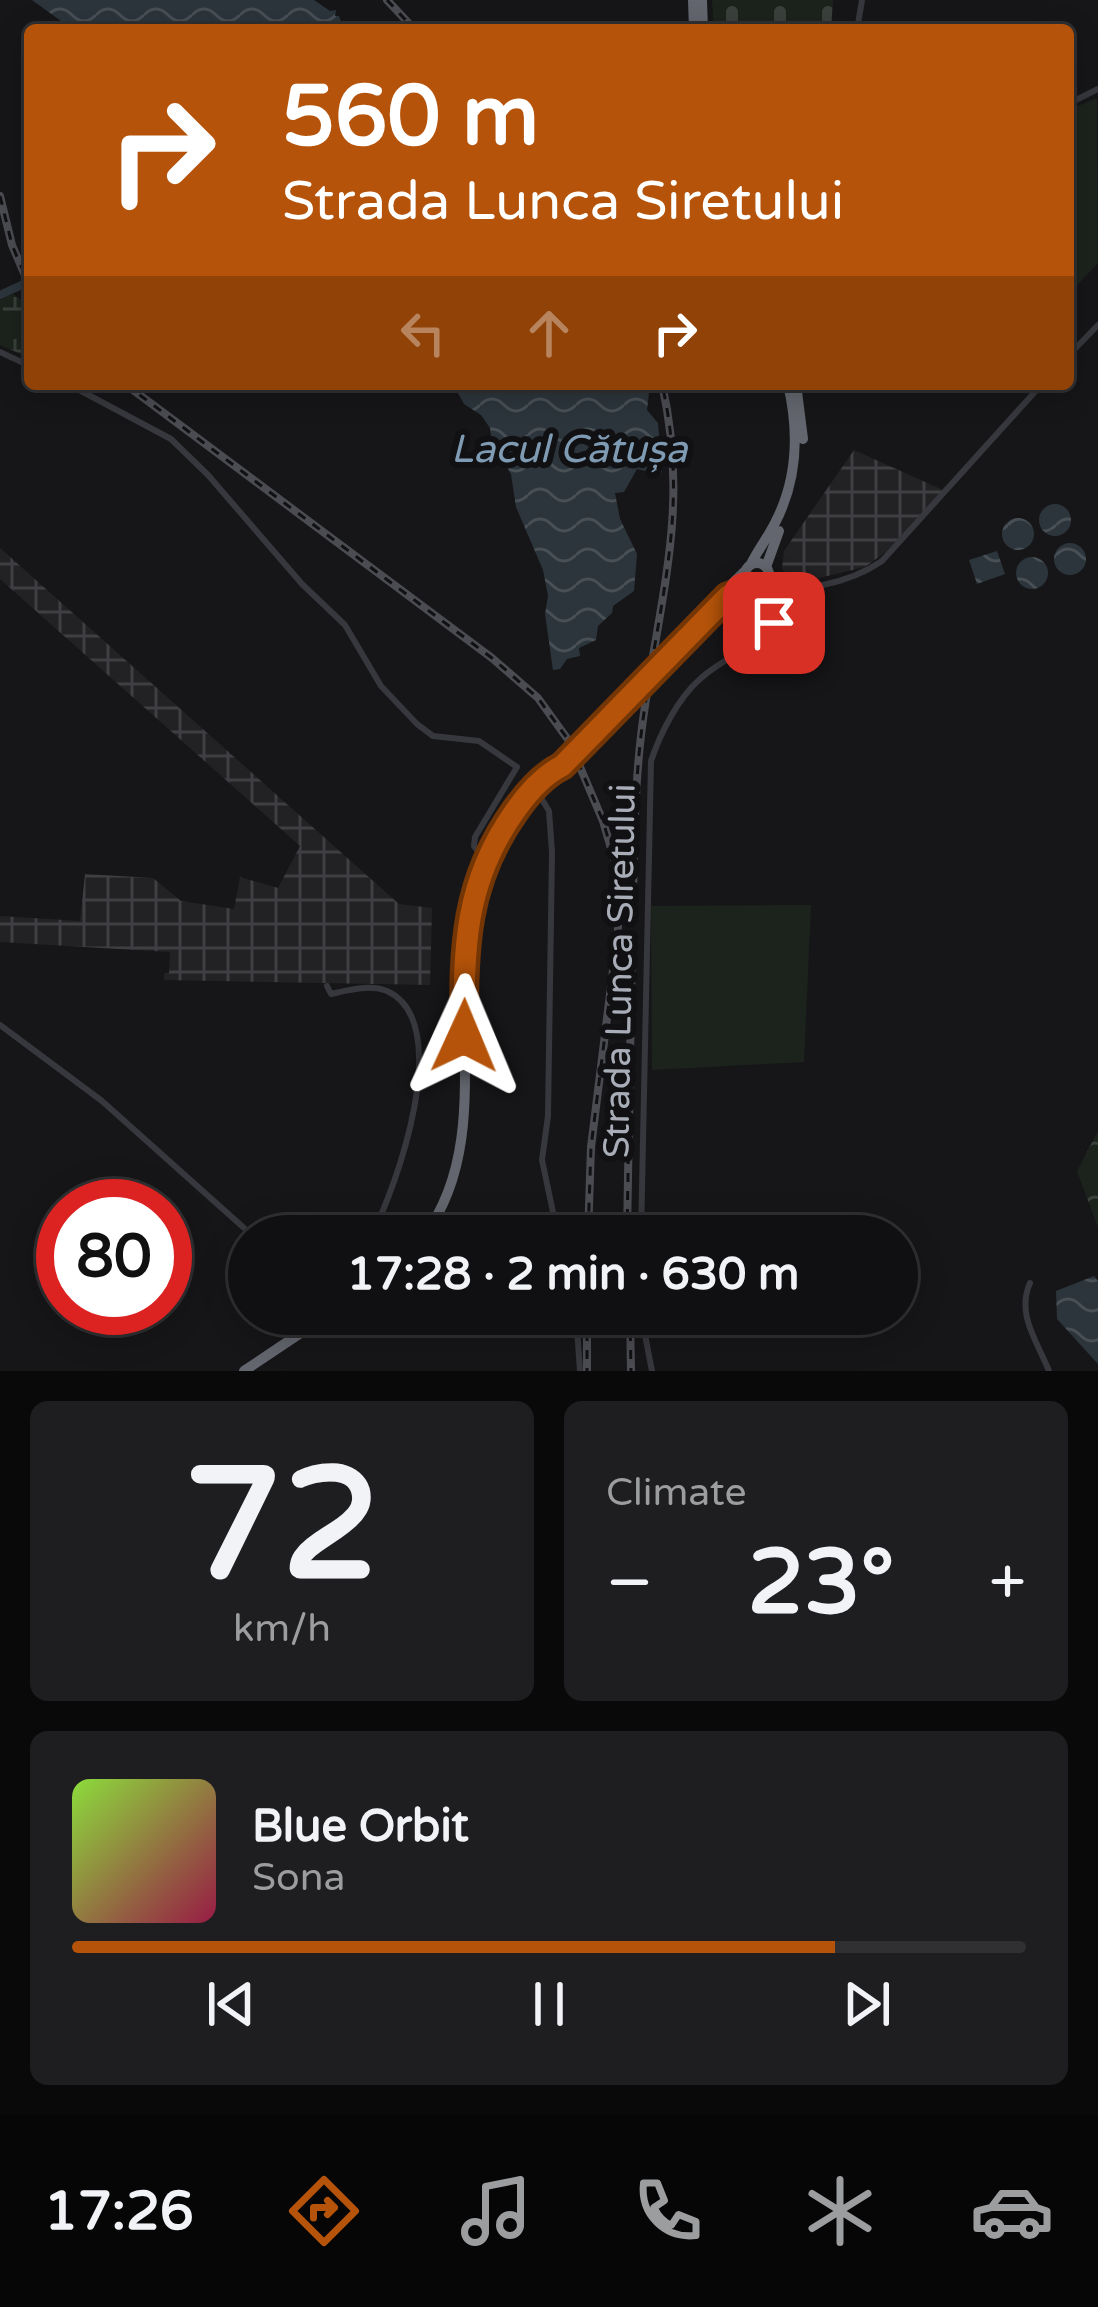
<!DOCTYPE html>
<html lang="en">
<head>
<meta charset="utf-8">
<style>
  :root { --surface:#101012; --page:#1e1e20; --text:#f1f3f6; --muted:#9c9d9f; --line:#303032; --accent:#b45309 }
  body { margin:0; font-family:"Varela Round",sans-serif; background:var(--page); color:var(--text); height:100vh; display:flex; flex-direction:column; font-size:45px; white-space:nowrap }
  * { box-sizing:border-box; margin:0 }
  p { font-size:39px; color:var(--muted) }
  .icon { flex:none; width:66px; height:66px; fill:none; stroke:currentColor; stroke-width:2; stroke-linecap:round; stroke-linejoin:round }
  .map { position:relative; height:1371px; overflow:hidden }
  .drawer { display:flex; flex-direction:column; gap:30px; padding:30px; background:#09090a; flex:1 }
  .drawer>* { flex:none }
  .top-card { position:absolute; left:24px; top:24px; width:1050px; height:366px; border-radius:12px; box-shadow:0 6px 30px #0003,0 0 0 3px var(--line); background:#b45309; color:#fff; overflow:hidden }
  .speed { position:absolute; left:36px; top:1179px; display:flex; gap:24px; font-size:60px; font-weight:700; text-align:center }
  .speed>* { display:grid; place-content:center; width:156px; height:156px; border-radius:50%; background:var(--surface); box-shadow:0 6px 30px #0003,0 0 0 3px var(--line); line-height:1 }
  .speed .limit { border:18px solid #d22; background:#fff; color:#111 }
  .pin { position:absolute; display:grid; place-items:center; width:102px; height:102px; color:#fff; margin:-51px; border-radius:24px; box-shadow:0 6px 18px #0006 }
  .me { position:absolute; width:132px; margin:-66px; rotate:1deg; stroke-linejoin:round; filter:drop-shadow(0 0 9px #0008) }
  .turn { display:flex; align-items:center; gap:42px; height:252px; padding:0 60px; font-size:54px }
  .turn .icon { width:156px; height:156px; stroke-width:2.5 }
  .turn b { display:block; font-size:84px; line-height:102px }
  .lanes { display:flex; align-items:center; height:114px; padding:0 60px; background:#0003; justify-content:center; gap:60px; direction:ltr }
  .lanes .off { opacity:.35 }
  .big { font-size:90px; font-weight:800; line-height:1.1 }
  .drawer .card { flex:1; display:flex; flex-direction:column; justify-content:center; gap:18px; min-width:0; padding:0 42px; border-radius:18px; background:var(--page) }
  .drawer .dial { align-items:center; gap:0 }
  .dial b { font-size:156px; line-height:1 }
  .song { display:flex; align-items:center; gap:36px }
  .cover { width:144px; height:144px; border-radius:18px; background:linear-gradient(135deg,hsl(90 70% 55%),hsl(340 70% 35%)) }
  .played { height:12px; border-radius:6px; background:linear-gradient(90deg,var(--accent) 80%,var(--line) 80%) }
  .keys { display:flex; justify-content:space-around; direction:ltr }
  .heat { display:flex; justify-content:space-between; align-items:center; font-size:66px; direction:ltr }
  .drawer .tiles { flex:1; display:grid; gap:30px; grid-template-columns:1fr 1fr }
  .card:last-child { grid-column:span 2 }
  .trip { position:absolute; left:228px; top:1215px; width:690px; height:120px; border-radius:60px; background:var(--surface); box-shadow:0 6px 30px #0003,0 0 0 3px var(--line); font-weight:800; line-height:120px; text-align:center }
  .tab-bar { display:flex; height:192px; justify-content:space-around; align-items:center; background:#060607; color:var(--muted) }
  .tab-bar .icon { width:84px; height:84px }
  .tab-bar .on { color:var(--accent) }
  .tab-bar b { font-size:54px; color:var(--text) }
  .map>svg:first-child { display:block }
  .industrial { fill:url(#industrial-grid) }
  .forest { fill:url(#forest-crowns) }
  .wetland { fill:url(#wetland-marsh) }
  .cemetery { fill:url(#cemetery-stones) }
  .garden { fill:#1c231d }
  .water { fill:url(#water-waves) }
  .lines { fill:none; stroke-linecap:round; stroke-linejoin:round }
  .canal { stroke:#2c353c; stroke-width:8 }
  .minor { stroke:#37383d; stroke-width:6 }
  .highway { stroke:#63666e; stroke-width:10 }
  .rail-casing { stroke:#4a4c52; stroke-width:8 }
  .rail { stroke:#111113; stroke-width:3; stroke-dasharray:9; stroke-linecap:butt }
  .highway-bridge { stroke:#63666e; stroke-width:10 }
  .route-casing { stroke:#753606; stroke-width:30 }
  .route { stroke:#b45309; stroke-width:21 }
  .labels { text-anchor:middle; dominant-baseline:central; stroke-width:12; stroke-linejoin:round; paint-order:stroke }
  .street-label { font-size:36px; fill:#a8adb8; stroke:#111113 }
  .water-label { font-size:39px; font-style:italic; fill:#7f9bb3; stroke:#111113 }
</style>
</head>
<body>
<div class="map">
<svg width="1098" height="1371" viewBox="0 0 1098 1371">
  <defs>
    <pattern id="industrial-grid" width="8" height="8" patternUnits="userSpaceOnUse" patternTransform="scale(3)"><rect width="8" height="8" fill="#222225"/><path d="M0 4h8M4 0v8" fill="none" stroke="#3f3f43"/></pattern>
    <pattern id="forest-crowns" width="20" height="18" patternUnits="userSpaceOnUse" patternTransform="scale(3)"><rect width="20" height="18" fill="#1c231d"/><path d="M2 6a3 3 0 1 1 6 0M12 15a3 3 0 1 1 6 0" fill="none" stroke="#3a403c"/></pattern>
    <pattern id="wetland-marsh" width="20" height="14" patternUnits="userSpaceOnUse" patternTransform="scale(3)"><rect width="20" height="14" fill="#1c231d"/><path d="M1 5h8M5 5V1M11 12h8M15 12V8" fill="none" stroke="#3a403c"/></pattern>
    <pattern id="cemetery-stones" width="16" height="16" patternUnits="userSpaceOnUse" patternTransform="scale(3)"><rect width="16" height="16" fill="#1c231d"/><path d="M2 7V4a2 2 0 0 1 4 0v3zM10 15v-3a2 2 0 0 1 4 0v3z" fill="#3a403c"/></pattern>
    <pattern id="water-waves" width="16" height="10" patternUnits="userSpaceOnUse" patternTransform="scale(3)"><rect width="16" height="10" fill="#2c353c"/><path d="M0 5q4-4 8 0t8 0" fill="none" stroke="#485056"/></pattern>
  </defs>
  <rect width="100%" height="100%" fill="#161618"/>
  <path class="industrial" d="M 854,450 L 943,490 L 887,551 L 865,567 L 798,583 L 782,569 L 784,551 Z
    M 0,548 L 399,904 L 432,908 L 430,985 L 164,980 L 164,974 L 169,973 L 170,952 L 0,942 L 0,916 L 80,921 L 85,874 L 153,878 L 181,901 L 234,909 L 240,877 L 278,888 L 300,846 L 0,579 Z"/>
  <path class="forest" d="M 1098,1131 L 1098,1227 L 1077,1171 Z"/>
  <path class="wetland" d="M 13,294 L 30,306 L 30,358 L 0,345 L 0,300 Z"/>
  <path class="cemetery" d="M 712,0 L 833,0 L 831,30 L 714,30 Z"/>
  <path class="garden" d="M 1097,98 L 1098,263 L 1068,295 L 1068,110 Z
    M 811,905 L 804,1062 L 652,1070 L 651,906 Z"/>
  <path class="water" d="M 32,0 L 314,0 L 330,11 L 336,10 L 335,16 L 339,16 L 344,30 L 67,30 L 57,25 L 61,21 Z
    M 453,384 L 650,384 L 647,410 L 658,423 L 662,472 L 659,474 L 637,469 L 624,492 L 615,493 L 620,519 L 637,554 L 634,591 L 613,606 L 612,613 L 598,626 L 596,640 L 579,648 L 580,656 L 567,659 L 560,669 L 553,670 L 545,614 L 548,596 L 543,570 L 516,507 L 511,474 L 492,443 L 490,428 L 481,415 L 464,404 Z
    M1039 520a16 16 0 1 1 32 0a16 16 0 1 1-32 0Z
    M1002 534a16 16 0 1 1 32 0a16 16 0 1 1-32 0Z
    M1054 559a16 16 0 1 1 32 0a16 16 0 1 1-32 0Z
    M 997,551 L 1005,574 L 977,584 L 969,560 Z
    M1016 573a16 16 0 1 1 32 0a16 16 0 1 1-32 0Z
    M 1094,1276 L 1098,1281 L 1098,1364 L 1057,1319 L 1056,1291 Z"/>
  <g class="lines">
    <path class="canal" d="M 0,295 L 24,284"/>
    <path class="minor" d="M 857,30 L 862,0
      M 1068,104 L 1098,89
      M 0,352 L 30,366
      M 1068,356 L 1098,325
      M 68,384 L 171,439 L 208,475 L 302,584 L 345,625 L 381,686 L 417,724 L 433,736 L 479,741 L 517,767 L 475,837 L 474,846 L 484,860
      M 759,588 C 800,592 847,585 882,561 L 1042,384
      M 535,788 L 549,811 L 552,852 L 548,1116 L 542,1160 L 558,1236
      M 327,986 L 331,994 C 348,990 370,984 387,991 C 456,1022 396,1189 371,1236
      M 0,1025 L 102,1101 L 253,1236
      M 641,1236 L 651,761 C 660,734 678,698 700,679 C 743,639 792,652 769,573
      M 1030,1283 C 1016,1314 1037,1341 1049,1371
      M 576,1314 L 580,1371
      M 641,1314 L 652,1371"/>
    <path class="highway" d="M 693,0 L 694,30
      M 702,0 L 703,30
      M 796,384 L 803,439
      M745 575a12 12 0 1 1 24 0a12 12 0 1 1-24 0Z
      M 751,564 C 758,550 768,537 775,523 C 798,479 799,431 788,384
      M 766,567 L 779,531
      M 662,651 L 745,571
      M 663,661 L 728,597 L 752,587
      M 580,736 L 623,691
      M 584,744 L 624,702
      M 424,1236 C 494,1142 448,1012 470,905 C 479,866 497,830 524,800 C 536,786 549,774 558,758
      M 244,1371 L 329,1314"/>
    <g class="rail-casing">
      <path id="rail" d="M 387,0 L 415,30
        M 0,196 L 12,245 L 30,287
        M 125,384 L 492,658 L 538,698 L 569,741 L 603,821 L 615,862 L 618,930 L 591,1147 L 588,1236
        M 633,900 C 634,835 635,770 645,706 C 662,589 689,504 662,384
        M 627,1236 L 632,942
        M 587,1314 L 587,1371
        M 630,1314 L 631,1371"/>
    </g>
    <use href="#rail" class="rail"/>
    <path class="highway-bridge" d="M 623,691 L 662,651
      M 624,702 L 663,661
      M 558,758 L 580,736
      M 562,766 L 584,744"/>
  </g>
  <g class="lines">
    <g class="route-casing">
      <path id="route" d="M 464,1036 C 464,950 463,884 515,811 C 527,794 543,775 562,766 L 728,596 L 754,588 L 771,605 L 774,623"/>
    </g>
    <use href="#route" class="route"/>
  </g>
  <g class="labels">
    <g class="street-label">
      <text transform="translate(620 971) rotate(-89)">Strada Lunca Siretului</text>
    </g>
    <g class="water-label">
      <text x="569" y="449">Lacul Cătușa</text>
    </g>
  </g>
</svg>
<div class="speed"><div class="limit">80</div></div>
<div class="pin" style="left:774px;top:623px;background:#d93025"><svg class="icon" aria-label="arrive" viewBox="0 0 24 24"><path d="M6 21V4h12l-3 4 3 4H6"/></svg></div>
<svg class="me" style="left:464px;top:1036px" viewBox="-20 -20 40 40"><path d="M0-17L14 15 0 8-14 15z" fill="#b45309" stroke="#fff" stroke-width="4"/></svg>
<div class="trip">17:28 · 2 min · 630 m</div>
<div class="top-card">
<div class="turn"><svg class="icon" aria-label="right" viewBox="0 0 24 24"><path d="M7 20v-9h11M14 6l5 5-5 5"/></svg><div><b>560 m</b>Strada Lunca Siretului</div></div>
<div class="lanes"><svg class="icon off" aria-label="left" viewBox="0 0 24 24"><path d="M17 20v-9H6M10 6l-5 5 5 5"/></svg><svg class="icon off" aria-label="ahead" viewBox="0 0 24 24"><path d="M12 20V5M6 11l6-6 6 6"/></svg><svg class="icon" aria-label="right" viewBox="0 0 24 24"><path d="M7 20v-9h11M14 6l5 5-5 5"/></svg></div>
</div>
</div>
<section class="drawer">
<div class="tiles">
<div class="card dial"><b>72</b><p>km/h</p></div>
<div class="card"><p>Climate</p>
<div class="heat"><a>−</a><b class="big">23°</b><a>+</a></div>
</div>
<div class="card">
<div class="song"><i class="cover"></i><div><b>Blue Orbit</b><p>Sona</p></div></div>
<div class="played"></div>
<div class="keys"><svg class="icon" aria-label="previous" viewBox="0 0 24 24"><path d="M18 5L8 12l10 7zM5 5v14"/></svg><svg class="icon" aria-label="pause" viewBox="0 0 24 24"><path d="M8 5v14M16 5v14"/></svg><svg class="icon" aria-label="next" viewBox="0 0 24 24"><path d="M6 5l10 7-10 7zM19 5v14"/></svg></div>
</div>
</div>
</section>
<nav class="tab-bar">
<b>17:26</b>
<svg class="icon on" aria-label="directions" viewBox="0 0 24 24"><path d="M12 3l9 9-9 9-9-9zM9 14v-3h6M13 9l2 2-2 2"/></svg>
<svg class="icon" aria-label="music" viewBox="0 0 24 24"><path d="M9 18V5l10-2v13"/><circle cx="6" cy="18" r="3"/><circle cx="16" cy="16" r="3"/></svg>
<svg class="icon" aria-label="phone" viewBox="0 0 24 24"><path d="M5 4h4l2 5-3 2q2 4 5 5l2-3 5 2v4C11 20 4 13 5 4z"/></svg>
<svg class="icon" aria-label="climate" viewBox="0 0 24 24"><path d="M12 3v18M4 7l16 10M4 17L20 7"/></svg>
<svg class="icon" aria-label="car" viewBox="0 0 24 24"><path d="M5 17H2v-5l4-1 3-4h7l3 4 3 1v5h-3M9 17h6M6 11h13"/><circle cx="7" cy="17" r="2"/><circle cx="17" cy="17" r="2"/></svg>
</nav>
</body>
</html>
